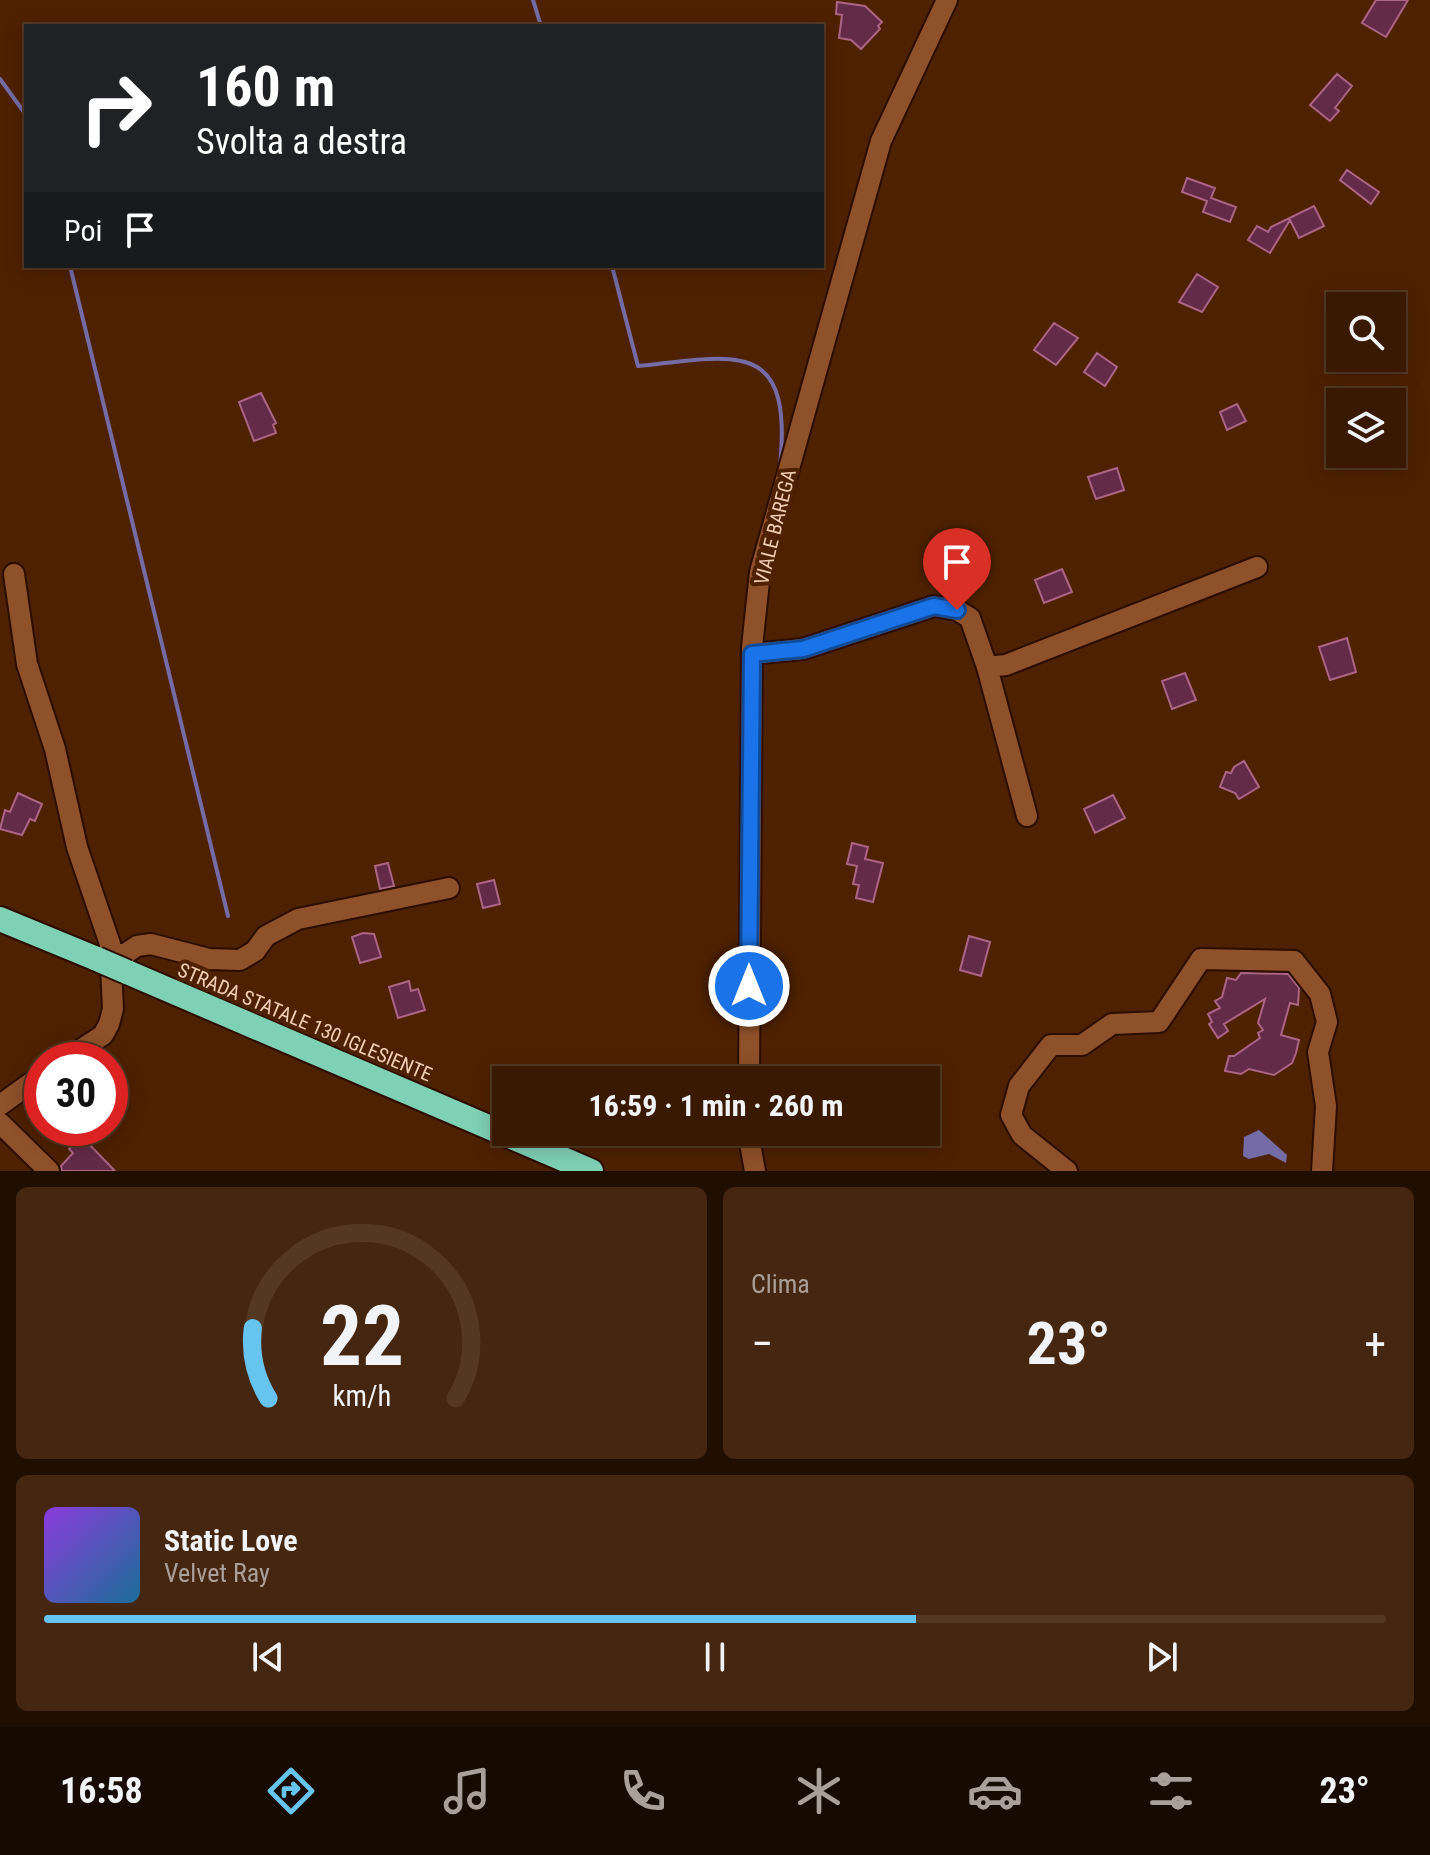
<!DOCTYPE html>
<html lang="it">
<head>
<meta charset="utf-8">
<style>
  :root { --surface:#3a1901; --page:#452610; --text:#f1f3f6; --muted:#aba099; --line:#543823; --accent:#67c4ef }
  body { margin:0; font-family:"Roboto Condensed",sans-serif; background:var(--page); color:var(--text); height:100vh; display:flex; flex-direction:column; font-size:30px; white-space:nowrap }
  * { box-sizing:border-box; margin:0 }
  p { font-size:26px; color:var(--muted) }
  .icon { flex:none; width:44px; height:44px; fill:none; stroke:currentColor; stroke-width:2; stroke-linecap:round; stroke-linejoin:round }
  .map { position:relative; height:1171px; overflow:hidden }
  .details { display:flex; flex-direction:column; gap:16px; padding:16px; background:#200e01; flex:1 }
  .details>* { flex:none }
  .top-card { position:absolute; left:24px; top:24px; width:800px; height:244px; border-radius:0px; box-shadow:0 4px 20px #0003,0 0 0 2px var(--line); background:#202124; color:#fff; overflow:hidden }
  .buttons { position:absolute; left:1326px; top:292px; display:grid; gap:16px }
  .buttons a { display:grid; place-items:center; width:80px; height:80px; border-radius:0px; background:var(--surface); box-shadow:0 4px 20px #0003,0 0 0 2px var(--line); font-size:40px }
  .speed { position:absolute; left:24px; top:1042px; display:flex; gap:16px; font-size:40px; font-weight:700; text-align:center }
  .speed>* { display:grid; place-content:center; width:104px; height:104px; border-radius:50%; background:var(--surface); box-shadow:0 4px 20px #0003,0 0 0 2px var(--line); line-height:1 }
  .speed .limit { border:12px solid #d22; background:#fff; color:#111 }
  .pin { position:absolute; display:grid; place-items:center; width:68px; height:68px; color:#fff; margin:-82px -34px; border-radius:50% 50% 50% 0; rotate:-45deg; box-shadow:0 0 8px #0007 }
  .pin .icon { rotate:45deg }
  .me { position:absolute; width:88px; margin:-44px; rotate:0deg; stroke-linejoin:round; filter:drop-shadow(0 0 6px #0008) }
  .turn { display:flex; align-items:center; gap:28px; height:168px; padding:0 40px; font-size:36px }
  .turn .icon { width:104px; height:104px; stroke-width:2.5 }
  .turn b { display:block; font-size:56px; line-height:68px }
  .then { display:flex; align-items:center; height:76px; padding:0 40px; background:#0003; gap:16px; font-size:30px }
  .big { font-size:60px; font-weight:700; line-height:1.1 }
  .details .card { flex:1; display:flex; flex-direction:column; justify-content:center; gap:12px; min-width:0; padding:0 28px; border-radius:12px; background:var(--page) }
  .details .dial { align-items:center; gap:0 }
  .dial svg { height:208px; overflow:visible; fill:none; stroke:var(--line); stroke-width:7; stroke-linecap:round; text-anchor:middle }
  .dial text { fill:var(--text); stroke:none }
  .song { display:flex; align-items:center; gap:24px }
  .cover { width:96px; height:96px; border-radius:12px; background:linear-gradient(135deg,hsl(270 70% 55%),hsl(200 70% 35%)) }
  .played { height:8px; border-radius:4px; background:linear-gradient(90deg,var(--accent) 65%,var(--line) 65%) }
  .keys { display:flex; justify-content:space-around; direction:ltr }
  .heat { display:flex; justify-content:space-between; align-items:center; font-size:44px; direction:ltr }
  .details .tiles { flex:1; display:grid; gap:16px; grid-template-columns:1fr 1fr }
  .card:last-child { grid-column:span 2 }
  .trip { position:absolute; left:492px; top:1066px; width:448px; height:80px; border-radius:0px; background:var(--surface); box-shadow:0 4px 20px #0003,0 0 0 2px var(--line); font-weight:700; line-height:80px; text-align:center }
  .tabs { display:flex; height:128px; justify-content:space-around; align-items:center; background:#170a00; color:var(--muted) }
  .tabs .icon { width:56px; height:56px }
  .tabs .on { color:var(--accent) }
  .tabs b { font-size:36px; color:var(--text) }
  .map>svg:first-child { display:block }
  .water { fill:#756ca7 }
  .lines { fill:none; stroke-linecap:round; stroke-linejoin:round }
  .stream { stroke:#756ca7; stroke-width:4 }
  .building { fill:#632b48; stroke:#ab6587; stroke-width:2 }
  .minor-casing { stroke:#2c0d00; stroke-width:24 }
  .highway-casing { stroke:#2c0d00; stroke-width:28 }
  .minor { stroke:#8f512a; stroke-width:20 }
  .highway { stroke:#7fd1b5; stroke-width:24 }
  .highway-bridge-casing { stroke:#2c0d00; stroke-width:28; stroke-linecap:butt }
  .highway-bridge { stroke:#7fd1b5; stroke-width:24 }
  .route-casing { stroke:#114b97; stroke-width:20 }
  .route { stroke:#1a73e8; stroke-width:14 }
  .labels { text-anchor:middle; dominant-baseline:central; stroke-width:8; stroke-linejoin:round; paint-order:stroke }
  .street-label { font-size:20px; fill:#f1cdb9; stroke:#4e2101 }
</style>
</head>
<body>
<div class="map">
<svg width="1430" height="1171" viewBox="0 0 1430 1171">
  <rect width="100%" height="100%" fill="#4e2101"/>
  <path class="water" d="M 1259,1130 L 1287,1155 L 1286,1163 L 1269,1154 L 1249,1159 L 1243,1156 L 1244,1137 Z"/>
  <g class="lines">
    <path class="stream" d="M 533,0 L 541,26
      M 0,79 L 26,115
      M 70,266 L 228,916
      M 612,266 L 638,366 C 736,356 793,337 780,466"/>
  </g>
  <path class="building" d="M 1376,0 L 1408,0 L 1386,37 L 1362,23 Z
    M 837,2 L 865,6 L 882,22 L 878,26 L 880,29 L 861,49 L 851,40 L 839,38 L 842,15 L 836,14 Z
    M 1337,74 L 1352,86 L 1335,108 L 1339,111 L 1330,121 L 1310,105 Z
    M 1347,170 L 1379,192 L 1371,204 L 1340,180 Z
    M 1187,178 L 1215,188 L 1211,198 L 1236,207 L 1230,222 L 1203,212 L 1207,201 L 1182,192 Z
    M 1314,206 L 1324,226 L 1299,238 L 1290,220 L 1270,253 L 1248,240 L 1257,226 L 1268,232 L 1271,227 Z
    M 1197,274 L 1218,287 L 1202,312 L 1179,302 Z
    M 1054,323 L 1078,338 L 1056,365 L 1034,350 Z
    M 1097,353 L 1117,367 L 1105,386 L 1084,372 Z
    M 261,393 L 276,423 L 273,425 L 276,433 L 254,441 L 239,402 Z
    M 1237,404 L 1246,421 L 1227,430 L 1220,412 Z
    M 1117,468 L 1124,490 L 1096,499 L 1088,477 Z
    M 1062,569 L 1072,592 L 1044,603 L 1035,580 Z
    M 1347,638 L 1356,672 L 1330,680 L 1319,647 Z
    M 1185,673 L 1196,700 L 1172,709 L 1162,681 Z
    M 1244,761 L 1259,787 L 1239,799 L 1235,793 L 1220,787 L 1226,772 L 1231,773 L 1234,767 Z
    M 18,793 L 42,804 L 35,821 L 30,819 L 22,835 L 0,829 L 5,810 L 10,812 Z
    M 1113,795 L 1125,818 L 1095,833 L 1084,809 Z
    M 852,843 L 868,847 L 865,859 L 883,863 L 873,902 L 856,898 L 859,885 L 853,884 L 857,866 L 847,864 Z
    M 388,863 L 394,886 L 380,889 L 375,866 Z
    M 494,880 L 500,904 L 483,908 L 477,884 Z
    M 363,933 L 374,934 L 381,957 L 360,963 L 352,937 Z
    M 969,936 L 990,942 L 981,976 L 960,970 Z
    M 1241,973 L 1288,974 L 1299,988 L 1298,1005 L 1290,1003 L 1281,1035 L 1299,1040 L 1296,1053 L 1292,1063 L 1274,1075 L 1249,1069 L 1241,1074 L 1225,1071 L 1229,1056 L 1234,1056 L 1260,1038 L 1258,1033 L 1263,1030 L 1258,1023 L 1265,999 L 1224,1024 L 1228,1031 L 1218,1038 L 1209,1024 L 1212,1022 L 1208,1014 L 1220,1008 L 1215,1001 L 1222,997 L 1227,978 L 1236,980 Z
    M 409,981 L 411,991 L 418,989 L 425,1010 L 398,1018 L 389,987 Z
    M 79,1139 L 85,1145 L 88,1143 L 115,1171 L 62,1171 L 61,1166 L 73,1153 L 69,1149 Z"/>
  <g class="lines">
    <g class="minor-casing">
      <path id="minor" d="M 14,574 L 27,664 L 55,749 L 77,847 L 110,944 L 113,1009 L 109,1024 L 103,1035 L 65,1060
        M 752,654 L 803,649 L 934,606 L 957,610 L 970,618 L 987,667 L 1027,816
        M 987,667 L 1006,665 L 1257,567
        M 111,954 L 125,954 L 137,946 L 151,944 L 209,959 L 240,960 L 255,951 L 266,936 L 298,919 L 449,888
        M 749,1080 L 752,647 L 760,572 L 881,141 L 947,0
        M 0,1105 L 42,1075
        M 0,1123 L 49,1171
        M 748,1132 L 755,1171
        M 1067,1171 L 1022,1135 L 1011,1115 L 1019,1086 L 1051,1045 L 1082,1045 L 1112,1024 L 1159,1022 L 1201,959 L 1294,961 L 1320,994 L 1327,1022 L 1318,1052 L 1326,1106 L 1322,1171"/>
    </g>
    <g class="highway-casing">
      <path id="highway" d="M 0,919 L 97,959
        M 127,972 L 591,1171"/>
    </g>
    <use href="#minor" class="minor"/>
    <use href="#highway" class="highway"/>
    <g class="highway-bridge-casing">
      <path id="highway-bridge" d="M 97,959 L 127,972"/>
    </g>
    <use href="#highway-bridge" class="highway-bridge"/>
  </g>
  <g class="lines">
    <g class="route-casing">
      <path id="route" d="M 749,986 L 752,654 L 803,649 L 934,606 L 957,610"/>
    </g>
    <use href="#route" class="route"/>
  </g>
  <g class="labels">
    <g class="street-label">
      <text transform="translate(775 527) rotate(-76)">VIALE BAREGA</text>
      <text transform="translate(305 1022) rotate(23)">STRADA STATALE 130 IGLESIENTE</text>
    </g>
  </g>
</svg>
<div class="buttons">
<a><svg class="icon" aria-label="search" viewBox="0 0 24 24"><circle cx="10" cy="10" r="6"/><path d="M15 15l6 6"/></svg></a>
<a><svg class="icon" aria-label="layers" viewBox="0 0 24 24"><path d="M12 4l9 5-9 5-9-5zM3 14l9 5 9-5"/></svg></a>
</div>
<div class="speed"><div class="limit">30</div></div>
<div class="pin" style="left:957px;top:610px;background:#d93025"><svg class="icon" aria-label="arrive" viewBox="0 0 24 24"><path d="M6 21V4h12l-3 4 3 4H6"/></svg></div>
<svg class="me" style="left:749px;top:986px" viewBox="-20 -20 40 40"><circle r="17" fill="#1a73e8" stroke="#fff" stroke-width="3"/><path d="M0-11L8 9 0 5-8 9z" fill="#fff"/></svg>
<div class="trip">16:59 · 1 min · 260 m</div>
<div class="top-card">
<div class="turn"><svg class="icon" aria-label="right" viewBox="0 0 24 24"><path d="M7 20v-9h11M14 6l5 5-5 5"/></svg><div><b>160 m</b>Svolta a destra</div></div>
<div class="then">Poi<svg class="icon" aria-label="arrive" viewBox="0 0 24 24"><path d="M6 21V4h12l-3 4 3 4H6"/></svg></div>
</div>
</div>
<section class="details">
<div class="tiles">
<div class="card dial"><svg viewBox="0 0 100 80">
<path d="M14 69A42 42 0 1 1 86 69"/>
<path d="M14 69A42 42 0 0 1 8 42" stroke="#67c4ef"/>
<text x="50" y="56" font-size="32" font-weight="700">22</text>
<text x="50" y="72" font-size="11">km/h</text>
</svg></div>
<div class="card"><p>Clima</p>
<div class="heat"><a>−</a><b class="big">23°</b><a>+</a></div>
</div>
<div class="card">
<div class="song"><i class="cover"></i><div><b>Static Love</b><p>Velvet Ray</p></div></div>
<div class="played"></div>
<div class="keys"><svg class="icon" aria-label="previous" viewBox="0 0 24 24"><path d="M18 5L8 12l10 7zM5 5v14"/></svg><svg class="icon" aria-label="pause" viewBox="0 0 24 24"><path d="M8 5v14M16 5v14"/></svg><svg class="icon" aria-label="next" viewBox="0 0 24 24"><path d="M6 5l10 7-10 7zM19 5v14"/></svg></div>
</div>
</div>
</section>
<nav class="tabs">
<b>16:58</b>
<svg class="icon on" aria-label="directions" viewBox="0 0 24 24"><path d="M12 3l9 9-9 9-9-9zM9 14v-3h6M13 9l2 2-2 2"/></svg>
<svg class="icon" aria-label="music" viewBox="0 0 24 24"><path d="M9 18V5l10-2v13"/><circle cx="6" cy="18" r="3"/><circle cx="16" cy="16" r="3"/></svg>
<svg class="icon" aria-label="phone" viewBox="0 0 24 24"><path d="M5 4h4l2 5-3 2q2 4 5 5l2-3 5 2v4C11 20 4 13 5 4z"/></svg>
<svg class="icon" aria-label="climate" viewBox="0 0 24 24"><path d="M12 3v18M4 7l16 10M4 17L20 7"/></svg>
<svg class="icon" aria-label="car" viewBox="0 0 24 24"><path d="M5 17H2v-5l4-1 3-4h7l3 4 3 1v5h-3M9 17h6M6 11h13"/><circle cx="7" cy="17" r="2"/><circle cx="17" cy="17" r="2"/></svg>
<svg class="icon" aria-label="filters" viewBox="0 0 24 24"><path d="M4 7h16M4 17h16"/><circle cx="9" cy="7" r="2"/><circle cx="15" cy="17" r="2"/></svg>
<b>23°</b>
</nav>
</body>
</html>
